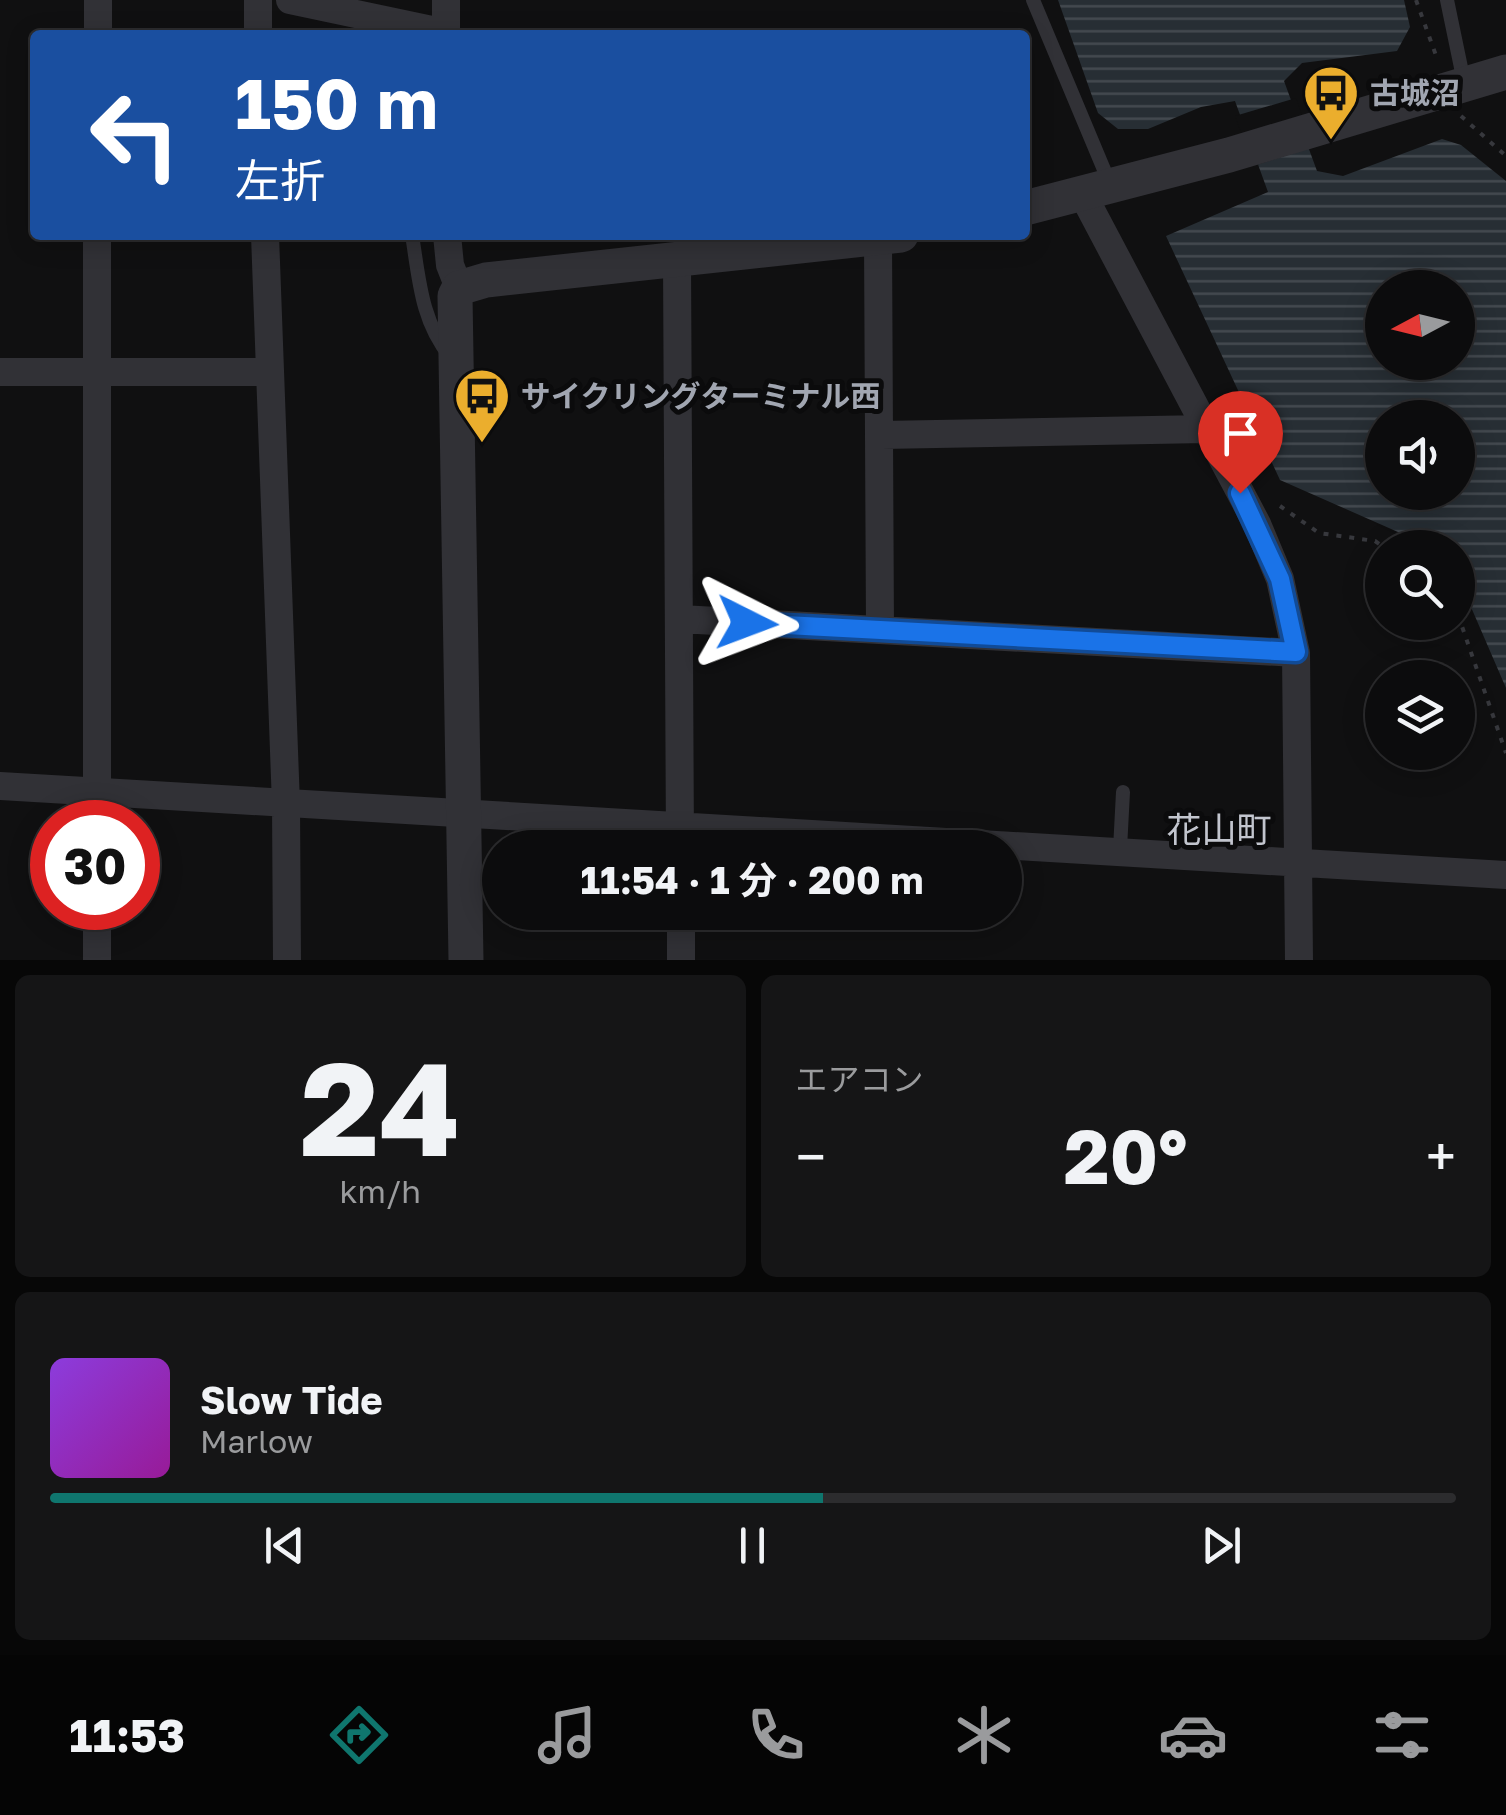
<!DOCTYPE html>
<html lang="ja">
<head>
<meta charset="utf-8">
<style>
  :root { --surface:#0c0c0d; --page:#151516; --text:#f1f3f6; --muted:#9a9b9d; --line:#2c2c2e; --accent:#0f766e }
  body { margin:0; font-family:"Golos Text","Noto Sans JP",sans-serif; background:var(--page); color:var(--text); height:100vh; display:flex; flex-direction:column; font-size:38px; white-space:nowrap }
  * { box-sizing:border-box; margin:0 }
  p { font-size:32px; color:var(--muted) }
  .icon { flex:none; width:55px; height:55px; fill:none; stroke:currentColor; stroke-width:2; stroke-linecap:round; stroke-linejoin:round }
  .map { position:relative; height:960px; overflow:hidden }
  .details { display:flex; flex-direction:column; gap:15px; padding:15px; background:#070707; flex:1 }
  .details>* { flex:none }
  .guide { position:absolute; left:30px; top:30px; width:1000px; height:210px; border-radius:10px; box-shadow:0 5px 25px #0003,0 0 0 2px var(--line); background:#1a4fa0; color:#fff; overflow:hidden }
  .needle { width:65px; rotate:263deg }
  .buttons { position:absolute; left:1365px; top:270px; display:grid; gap:20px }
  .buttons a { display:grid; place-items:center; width:110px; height:110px; border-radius:50%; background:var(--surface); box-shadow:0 5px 25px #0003,0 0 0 2px var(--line); font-size:50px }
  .speed { position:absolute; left:30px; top:800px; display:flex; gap:20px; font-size:50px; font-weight:700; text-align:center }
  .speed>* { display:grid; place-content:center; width:130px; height:130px; border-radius:50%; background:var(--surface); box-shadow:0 5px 25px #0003,0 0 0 2px var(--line); line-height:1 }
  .speed .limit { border:15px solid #d22; background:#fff; color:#111 }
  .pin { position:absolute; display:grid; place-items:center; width:85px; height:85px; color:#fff; margin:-102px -42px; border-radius:50% 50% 50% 0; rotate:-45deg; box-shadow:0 0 10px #0007 }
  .pin .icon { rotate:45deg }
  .me { position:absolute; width:110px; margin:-55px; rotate:93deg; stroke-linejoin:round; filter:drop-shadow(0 0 8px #0008) }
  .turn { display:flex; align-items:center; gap:35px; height:210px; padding:0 40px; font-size:45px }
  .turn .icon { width:130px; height:130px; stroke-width:2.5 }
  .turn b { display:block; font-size:70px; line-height:85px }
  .big { font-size:75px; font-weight:700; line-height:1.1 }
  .details .tile { flex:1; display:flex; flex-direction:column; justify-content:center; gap:15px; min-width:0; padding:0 35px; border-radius:15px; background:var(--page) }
  .details .dial { align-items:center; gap:0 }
  .dial b { font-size:130px; line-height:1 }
  .song { display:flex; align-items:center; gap:30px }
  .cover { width:120px; height:120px; border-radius:15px; background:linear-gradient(135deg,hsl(270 70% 55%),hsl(300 70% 35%)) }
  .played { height:10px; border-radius:5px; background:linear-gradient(90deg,var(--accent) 55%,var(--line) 55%) }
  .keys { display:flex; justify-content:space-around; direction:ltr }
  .heat { display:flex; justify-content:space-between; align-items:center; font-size:55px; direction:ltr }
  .details .tiles { flex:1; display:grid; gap:15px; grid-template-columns:1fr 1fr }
  .tile:last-child { grid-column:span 2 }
  .trip { position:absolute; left:482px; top:830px; width:540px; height:100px; border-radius:50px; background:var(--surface); box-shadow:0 5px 25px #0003,0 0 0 2px var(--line); font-weight:700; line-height:100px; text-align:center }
  .tabs { display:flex; height:160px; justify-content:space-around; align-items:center; background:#050505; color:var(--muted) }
  .tabs .icon { width:70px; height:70px }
  .tabs .on { color:var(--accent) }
  .tabs b { font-size:45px; color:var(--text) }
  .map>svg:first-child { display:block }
  .water { fill:url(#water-rules); fill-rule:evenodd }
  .pier { fill:#101011 }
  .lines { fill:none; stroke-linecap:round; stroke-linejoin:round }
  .path { stroke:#37383d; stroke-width:4; stroke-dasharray:5 8; stroke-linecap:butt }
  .service { stroke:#313136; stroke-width:14 }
  .minor { stroke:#313136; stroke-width:28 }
  .tertiary { stroke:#313136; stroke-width:35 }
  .route-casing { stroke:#114b97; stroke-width:25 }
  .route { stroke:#1a73e8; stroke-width:18 }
  .labels { text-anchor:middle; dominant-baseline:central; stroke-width:10; stroke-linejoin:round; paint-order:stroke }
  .poi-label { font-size:30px; font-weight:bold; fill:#a1a6b1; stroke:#0b0b0c; text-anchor:start }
  .quarter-label { font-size:35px; fill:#c2c5ce; stroke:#0b0b0c }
</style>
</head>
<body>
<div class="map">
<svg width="1506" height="960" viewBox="0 0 1506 960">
  <defs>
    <pattern id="water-rules" width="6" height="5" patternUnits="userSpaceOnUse" patternTransform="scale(2.5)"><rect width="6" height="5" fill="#272e34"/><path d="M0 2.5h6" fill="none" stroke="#43494f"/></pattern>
  </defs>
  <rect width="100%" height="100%" fill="#101011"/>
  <path class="water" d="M 1058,0 L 1404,0 L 1410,27 L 1397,51 L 1302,63 L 1284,81 L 1317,171 L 1343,176 L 1442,139 L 1461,145 L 1506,181 L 1506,688 L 1458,577 L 1458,548 L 1432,547 L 1280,480 L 1166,236 L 1268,192 L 1235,101 L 1201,107 L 1148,129 L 1118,129 L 1098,113 ZM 1382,288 L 1458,288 L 1458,362 L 1382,362 ZM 1382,418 L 1458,418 L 1458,492 L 1382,492 Z"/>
  <path class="pier" d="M 1296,98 L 1313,147 L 1253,166 L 1235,116 Z"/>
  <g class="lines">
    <path class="path" d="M 1416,0 L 1438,61
      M 1461,116 L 1506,156
      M 1280,506 L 1319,533 L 1375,541 L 1385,548
      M 1458,615 L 1506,753"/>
    <path class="service" d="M 1033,0 L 1110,184
      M 1447,0 L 1464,82
      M 412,235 C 419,278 421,321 450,356
      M 1120,849 L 1123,792"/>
    <path class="minor" d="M 290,0 L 446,33
      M 98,35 L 98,0
      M 258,35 L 258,0
      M 446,35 L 446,0
      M 1082,193 L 1257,524 L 1280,579 L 1296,653 L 1299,960
      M 265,235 L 286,805 L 287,960
      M 447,235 L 450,265 L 459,288
      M 878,239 L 880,630
      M 677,260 L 680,848
      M 0,372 L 270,372
      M 882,435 L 1205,429
      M 680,619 L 1296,653
      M 0,786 L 1506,875
      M 97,822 L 97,235
      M 681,912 L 681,960
      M 97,960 L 97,908"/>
    <path class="tertiary" d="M 1025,208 L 1229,155 L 1506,72
      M 466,960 L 455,296 L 459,288 L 486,280 L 901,235"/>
  </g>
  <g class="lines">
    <g class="route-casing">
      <path id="route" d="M 747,623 L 1296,652 L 1280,579 L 1240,493"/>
    </g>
    <use href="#route" class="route"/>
  </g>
  <defs>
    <g id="bus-pin" transform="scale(2.875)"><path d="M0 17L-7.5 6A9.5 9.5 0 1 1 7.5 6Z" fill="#ebae2d" stroke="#0b0b0c"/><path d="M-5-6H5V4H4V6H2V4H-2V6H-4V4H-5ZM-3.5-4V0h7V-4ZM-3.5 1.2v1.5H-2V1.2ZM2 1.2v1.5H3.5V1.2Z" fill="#111"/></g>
  </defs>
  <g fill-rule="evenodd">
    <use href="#bus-pin" x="1331" y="93"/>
    <use href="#bus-pin" x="482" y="396"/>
  </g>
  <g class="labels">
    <g class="poi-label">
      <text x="1370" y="93">古城沼</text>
      <text x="521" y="396">サイクリングターミナル西</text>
    </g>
    <g class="quarter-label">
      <text x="1219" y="829">花山町</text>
    </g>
  </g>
</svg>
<div class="buttons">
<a><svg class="needle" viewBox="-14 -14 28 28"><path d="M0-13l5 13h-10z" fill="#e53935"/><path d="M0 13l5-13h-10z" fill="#9a9b9d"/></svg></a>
<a><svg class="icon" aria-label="sound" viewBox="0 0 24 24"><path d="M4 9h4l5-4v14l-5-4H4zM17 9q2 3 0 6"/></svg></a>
<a><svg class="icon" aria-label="search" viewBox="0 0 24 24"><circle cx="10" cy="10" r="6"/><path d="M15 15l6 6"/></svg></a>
<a><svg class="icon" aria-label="layers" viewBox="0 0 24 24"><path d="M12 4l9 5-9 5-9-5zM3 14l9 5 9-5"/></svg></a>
</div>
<div class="speed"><div class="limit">30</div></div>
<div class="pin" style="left:1240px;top:493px;background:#d93025"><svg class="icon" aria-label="arrive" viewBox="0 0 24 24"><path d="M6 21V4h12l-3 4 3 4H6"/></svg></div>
<svg class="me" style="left:747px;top:623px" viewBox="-20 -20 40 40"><path d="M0-17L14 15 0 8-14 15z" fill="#1a73e8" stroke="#fff" stroke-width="4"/></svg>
<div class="trip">11:54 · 1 分 · 200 m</div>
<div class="guide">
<div class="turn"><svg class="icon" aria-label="left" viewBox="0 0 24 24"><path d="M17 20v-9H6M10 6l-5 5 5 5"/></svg><div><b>150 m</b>左折</div></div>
</div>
</div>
<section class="details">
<div class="tiles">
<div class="tile dial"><b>24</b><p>km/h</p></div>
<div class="tile"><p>エアコン</p>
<div class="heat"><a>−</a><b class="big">20°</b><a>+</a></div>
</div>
<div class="tile">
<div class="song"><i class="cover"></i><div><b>Slow Tide</b><p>Marlow</p></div></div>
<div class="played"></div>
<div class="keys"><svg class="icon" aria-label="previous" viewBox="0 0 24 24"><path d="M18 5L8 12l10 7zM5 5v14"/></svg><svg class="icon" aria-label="pause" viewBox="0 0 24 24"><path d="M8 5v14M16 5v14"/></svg><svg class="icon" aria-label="next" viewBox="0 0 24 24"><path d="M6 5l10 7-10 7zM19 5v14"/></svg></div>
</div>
</div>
</section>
<nav class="tabs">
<b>11:53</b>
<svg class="icon on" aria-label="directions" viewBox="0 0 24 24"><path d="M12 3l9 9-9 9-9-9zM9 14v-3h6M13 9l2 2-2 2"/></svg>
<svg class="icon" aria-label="music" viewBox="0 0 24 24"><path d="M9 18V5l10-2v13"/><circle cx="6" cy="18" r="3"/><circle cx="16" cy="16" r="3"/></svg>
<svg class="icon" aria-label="phone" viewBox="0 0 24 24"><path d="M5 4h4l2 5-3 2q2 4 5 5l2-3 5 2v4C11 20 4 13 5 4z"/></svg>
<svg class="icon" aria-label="climate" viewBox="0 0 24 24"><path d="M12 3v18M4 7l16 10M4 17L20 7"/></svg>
<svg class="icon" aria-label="car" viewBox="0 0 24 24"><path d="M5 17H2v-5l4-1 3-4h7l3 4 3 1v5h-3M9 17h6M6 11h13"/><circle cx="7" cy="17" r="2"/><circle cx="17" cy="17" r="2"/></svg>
<svg class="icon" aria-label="filters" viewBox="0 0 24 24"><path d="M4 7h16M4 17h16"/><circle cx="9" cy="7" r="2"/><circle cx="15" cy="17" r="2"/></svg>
</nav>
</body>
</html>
